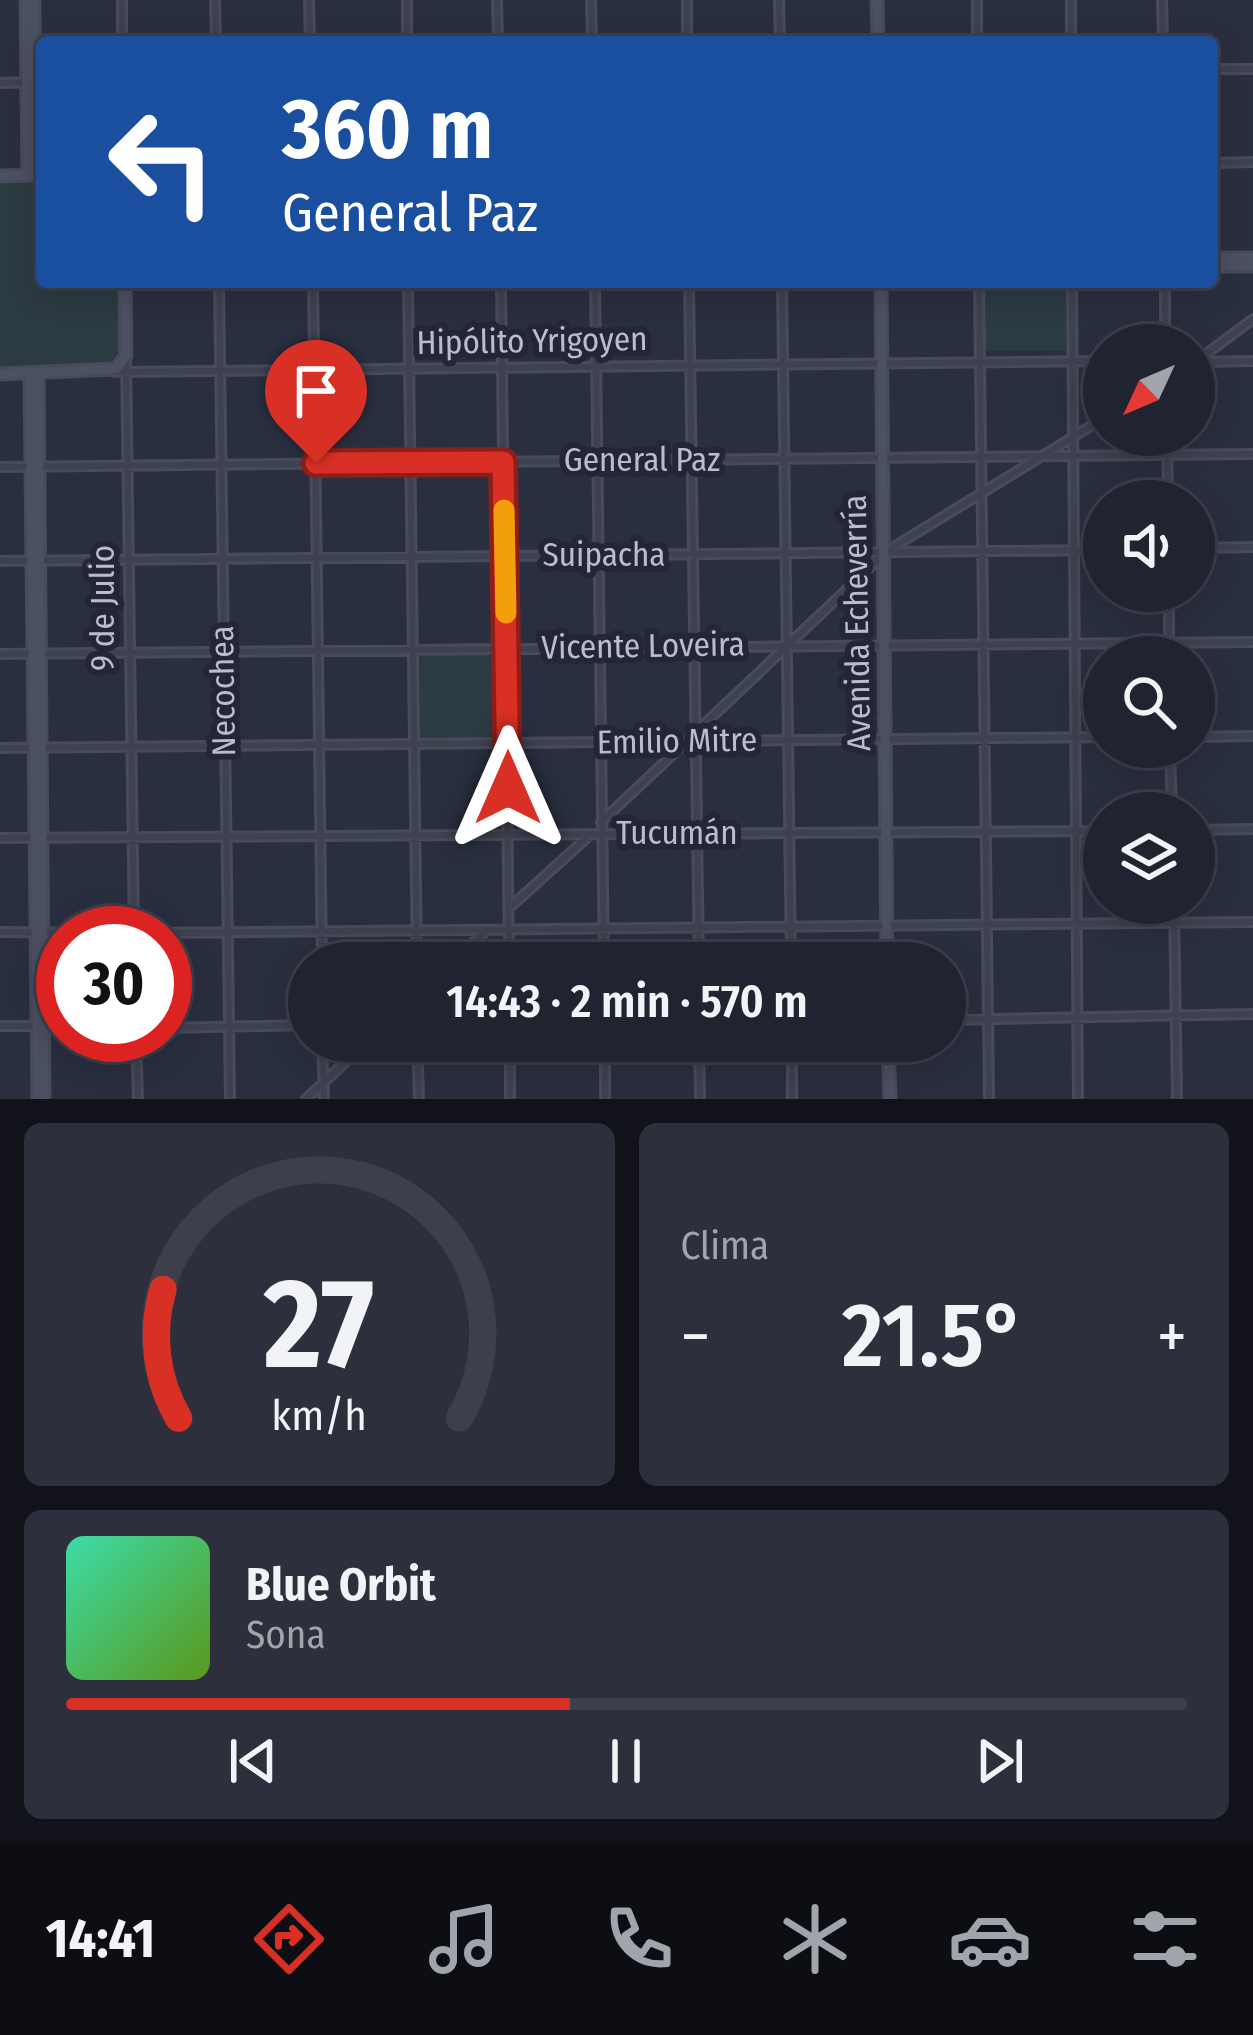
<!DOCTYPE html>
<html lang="es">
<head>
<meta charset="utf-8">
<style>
  :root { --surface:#202330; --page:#2d2f3c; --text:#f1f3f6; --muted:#a2a4ab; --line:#3d404c; --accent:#d93025 }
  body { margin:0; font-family:"Fira Sans Condensed",sans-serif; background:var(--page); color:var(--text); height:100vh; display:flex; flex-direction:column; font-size:45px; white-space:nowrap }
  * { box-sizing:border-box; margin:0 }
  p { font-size:39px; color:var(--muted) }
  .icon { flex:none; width:66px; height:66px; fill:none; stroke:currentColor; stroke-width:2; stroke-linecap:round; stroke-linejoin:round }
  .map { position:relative; height:1099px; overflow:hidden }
  .details { display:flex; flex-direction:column; gap:24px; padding:24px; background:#12131a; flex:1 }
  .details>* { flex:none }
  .top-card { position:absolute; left:36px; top:36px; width:1182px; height:252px; border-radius:12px; box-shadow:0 6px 30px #0003,0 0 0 3px var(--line); background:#1a4fa0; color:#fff; overflow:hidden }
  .needle { width:78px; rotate:226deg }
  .fabs { position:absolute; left:1083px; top:324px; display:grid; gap:24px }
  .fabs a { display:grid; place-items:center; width:132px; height:132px; border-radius:50%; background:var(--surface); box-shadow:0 6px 30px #0003,0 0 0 3px var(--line); font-size:60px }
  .speed { position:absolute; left:36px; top:906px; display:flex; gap:24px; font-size:60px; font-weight:700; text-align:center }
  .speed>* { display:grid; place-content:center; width:156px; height:156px; border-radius:50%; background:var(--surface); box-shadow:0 6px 30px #0003,0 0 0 3px var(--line); line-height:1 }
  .speed .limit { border:18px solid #d22; background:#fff; color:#111 }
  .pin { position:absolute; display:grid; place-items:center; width:102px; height:102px; color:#fff; margin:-123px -51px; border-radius:50% 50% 50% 0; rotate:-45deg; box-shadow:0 0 12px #0007 }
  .pin .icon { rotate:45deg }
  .me { position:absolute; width:132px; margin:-66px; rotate:0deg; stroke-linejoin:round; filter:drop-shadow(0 0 9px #0008) }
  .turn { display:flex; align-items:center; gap:42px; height:252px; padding:0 48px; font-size:54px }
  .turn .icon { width:156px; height:156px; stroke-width:2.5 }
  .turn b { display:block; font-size:84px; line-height:102px }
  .big { font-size:90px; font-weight:600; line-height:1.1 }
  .details .widget { flex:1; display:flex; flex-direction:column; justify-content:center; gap:18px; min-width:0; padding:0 42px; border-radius:18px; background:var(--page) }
  .details .dial { align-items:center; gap:0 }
  .dial svg { height:312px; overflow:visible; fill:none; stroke:var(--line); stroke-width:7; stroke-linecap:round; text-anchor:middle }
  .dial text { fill:var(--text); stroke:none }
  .song { display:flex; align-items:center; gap:36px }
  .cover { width:144px; height:144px; border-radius:18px; background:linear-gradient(135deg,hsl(160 70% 55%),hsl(90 70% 35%)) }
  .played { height:12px; border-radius:6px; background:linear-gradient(90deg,var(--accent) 45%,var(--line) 45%) }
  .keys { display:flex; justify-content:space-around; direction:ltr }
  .heat { display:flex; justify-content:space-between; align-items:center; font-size:66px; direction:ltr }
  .details .tiles { flex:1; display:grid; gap:24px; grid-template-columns:1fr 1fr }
  .widget:last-child { grid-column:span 2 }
  .trip { position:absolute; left:288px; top:942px; width:678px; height:120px; border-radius:60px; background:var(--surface); box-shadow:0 6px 30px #0003,0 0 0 3px var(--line); font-weight:600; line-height:120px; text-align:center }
  .tab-bar { display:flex; height:192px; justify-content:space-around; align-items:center; background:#0d0e13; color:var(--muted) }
  .tab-bar .icon { width:84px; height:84px }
  .tab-bar .current { color:var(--accent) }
  .tab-bar b { font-size:54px; color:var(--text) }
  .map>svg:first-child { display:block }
  .green { fill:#2c3a41 }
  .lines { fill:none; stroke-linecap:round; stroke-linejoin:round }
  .street-casing { stroke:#484b5a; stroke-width:12 }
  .secondary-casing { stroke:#484b5a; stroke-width:15 }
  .street { stroke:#3e4250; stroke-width:6 }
  .secondary { stroke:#4c5063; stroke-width:9 }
  .route-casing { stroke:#8d1f18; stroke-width:30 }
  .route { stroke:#d93025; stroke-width:21 }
  .slow { stroke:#f59e0b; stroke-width:21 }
  .labels { text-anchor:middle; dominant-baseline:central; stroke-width:12; stroke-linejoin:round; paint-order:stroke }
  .street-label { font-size:33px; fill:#bbbeca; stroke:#232636 }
</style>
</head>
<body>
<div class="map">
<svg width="1253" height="1099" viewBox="0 0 1253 1099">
  <rect width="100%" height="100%" fill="#2a2f40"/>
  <path class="green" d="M 42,181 L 42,282 L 120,282 L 121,351 L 107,366 L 0,367 L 0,182 Z
    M 985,282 L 1066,282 L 1068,351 L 984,351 Z
    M 418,650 L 501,650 L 503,738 L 420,739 Z"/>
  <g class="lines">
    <g class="street-casing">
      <path id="street" d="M 122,0 L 122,42
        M 215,0 L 216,42
        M 309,0 L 310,42
        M 497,0 L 498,42
        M 591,0 L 592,42
        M 687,0 L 687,42
        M 779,0 L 780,42
        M 977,0 L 977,42
        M 1162,0 L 1163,42
        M 407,42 L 407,0
        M 1071,42 L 1071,0
        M 1212,69 L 1253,69
        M 0,83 L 42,82
        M 1212,163 L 1253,162
        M 219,282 L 230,1099
        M 313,282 L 322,963
        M 408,282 L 417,963
        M 501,282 L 509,963
        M 595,282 L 604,963
        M 689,282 L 699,963
        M 782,282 L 791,963
        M 979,282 L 989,1099
        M 1072,282 L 1078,1099
        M 1165,345 L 1165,282
        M 126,359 L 134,933
        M 1198,362 L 1253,361
        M 1194,363 L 1253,319
        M 115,372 L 1104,361
        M 1167,435 L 1168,501
        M 0,467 L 1253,454
        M 892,548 L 1104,418
        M 1194,548 L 1253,547
        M 0,561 L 1104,550
        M 1169,591 L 1169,657
        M 0,654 L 1253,642
        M 695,733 L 882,556
        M 1194,737 L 1253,736
        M 1170,747 L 1172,813
        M 0,748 L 1104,737
        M 601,822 L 686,742
        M 1194,830 L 1253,829
        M 0,838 L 1104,831
        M 1174,903 L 1177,1099
        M 508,909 L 590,835
        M 0,932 L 123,933
        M 147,933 L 1253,922
        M 451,963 L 486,931
        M 945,1020 L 1253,1014
        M 0,1026 L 63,1026
        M 165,1028 L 309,1025
        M 136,1035 L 138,1099
        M 322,1041 L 324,1099
        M 417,1041 L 419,1099
        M 510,1041 L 510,1099
        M 605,1041 L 605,1099
        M 699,1041 L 700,1099
        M 792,1041 L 792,1099
        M 306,1099 L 368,1041"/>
    </g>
    <g class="secondary-casing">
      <path id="secondary" d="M 26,0 L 28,176
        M 34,0 L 35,175
        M 877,0 L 878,42
        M 0,176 L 42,175
        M 1212,258 L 1253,258
        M 1212,266 L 1253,266
        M 881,282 L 887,963
        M 0,374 L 116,369 L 126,356 L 125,282
        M 30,374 L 38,1099
        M 38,374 L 44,1099
        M 888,1041 L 890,1099"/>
    </g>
    <use href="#street" class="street"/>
    <use href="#secondary" class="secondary"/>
  </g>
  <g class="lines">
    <g class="route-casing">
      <path id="route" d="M 316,463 L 503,462 L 508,788"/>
    </g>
    <use href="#route" class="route"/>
    <path class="slow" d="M 504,510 L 506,613"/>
  </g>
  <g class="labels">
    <g class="street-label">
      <text transform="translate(532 341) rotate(-1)">Hipólito Yrigoyen</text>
      <text x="642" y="460">General Paz</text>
      <text x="604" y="555">Suipacha</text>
      <text transform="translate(103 608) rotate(-90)">9 de Julio</text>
      <text transform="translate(857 623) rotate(-91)">Avenida Echeverría</text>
      <text transform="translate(643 646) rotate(-1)">Vicente Loveira</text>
      <text transform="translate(223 691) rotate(-91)">Necochea</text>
      <text transform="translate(677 741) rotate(-1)">Emilio Mitre</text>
      <text x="677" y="833">Tucumán</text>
    </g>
  </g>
</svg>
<div class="fabs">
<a><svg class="needle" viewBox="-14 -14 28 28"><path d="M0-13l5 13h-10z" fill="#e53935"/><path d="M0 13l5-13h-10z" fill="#a2a4ab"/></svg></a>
<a><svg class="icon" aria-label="sound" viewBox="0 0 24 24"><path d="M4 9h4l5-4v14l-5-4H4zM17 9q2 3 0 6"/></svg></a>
<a><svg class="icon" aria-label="search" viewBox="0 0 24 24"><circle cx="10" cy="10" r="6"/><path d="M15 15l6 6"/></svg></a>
<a><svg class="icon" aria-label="layers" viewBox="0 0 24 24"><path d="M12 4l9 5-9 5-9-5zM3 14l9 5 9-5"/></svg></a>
</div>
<div class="speed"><div class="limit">30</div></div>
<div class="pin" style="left:316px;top:463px;background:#d93025"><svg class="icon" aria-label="arrive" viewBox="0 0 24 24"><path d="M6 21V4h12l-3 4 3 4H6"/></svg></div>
<svg class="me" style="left:508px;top:788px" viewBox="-20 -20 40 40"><path d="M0-17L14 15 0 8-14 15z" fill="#d93025" stroke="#fff" stroke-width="4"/></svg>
<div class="trip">14:43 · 2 min · 570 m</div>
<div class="top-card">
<div class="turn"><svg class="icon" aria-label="left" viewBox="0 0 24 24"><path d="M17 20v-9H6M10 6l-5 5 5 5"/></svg><div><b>360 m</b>General Paz</div></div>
</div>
</div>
<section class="details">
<div class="tiles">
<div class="widget dial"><svg viewBox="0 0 100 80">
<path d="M14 69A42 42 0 1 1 86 69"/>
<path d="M14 69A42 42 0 0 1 10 36" stroke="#d93025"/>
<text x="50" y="56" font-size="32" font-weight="700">27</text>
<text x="50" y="72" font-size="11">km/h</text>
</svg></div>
<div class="widget"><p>Clima</p>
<div class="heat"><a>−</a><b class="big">21.5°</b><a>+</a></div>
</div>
<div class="widget">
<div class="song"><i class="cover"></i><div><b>Blue Orbit</b><p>Sona</p></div></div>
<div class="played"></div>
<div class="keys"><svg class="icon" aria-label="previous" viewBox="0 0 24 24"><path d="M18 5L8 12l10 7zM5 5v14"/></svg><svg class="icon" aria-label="pause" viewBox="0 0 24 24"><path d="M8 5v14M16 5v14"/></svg><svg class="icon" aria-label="next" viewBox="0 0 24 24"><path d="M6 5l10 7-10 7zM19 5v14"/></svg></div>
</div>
</div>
</section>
<nav class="tab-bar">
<b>14:41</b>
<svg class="icon current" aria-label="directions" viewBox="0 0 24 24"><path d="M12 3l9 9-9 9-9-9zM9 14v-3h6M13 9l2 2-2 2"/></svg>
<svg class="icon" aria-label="music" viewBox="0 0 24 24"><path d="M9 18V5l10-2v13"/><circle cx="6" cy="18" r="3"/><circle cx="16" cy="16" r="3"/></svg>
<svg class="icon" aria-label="phone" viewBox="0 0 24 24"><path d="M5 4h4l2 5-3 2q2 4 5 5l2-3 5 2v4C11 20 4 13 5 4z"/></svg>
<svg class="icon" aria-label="climate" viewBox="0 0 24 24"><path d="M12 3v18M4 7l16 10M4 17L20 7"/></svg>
<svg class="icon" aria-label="car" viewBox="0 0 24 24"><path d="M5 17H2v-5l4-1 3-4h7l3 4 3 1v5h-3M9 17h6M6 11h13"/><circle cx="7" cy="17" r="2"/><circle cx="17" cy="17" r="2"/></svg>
<svg class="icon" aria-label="filters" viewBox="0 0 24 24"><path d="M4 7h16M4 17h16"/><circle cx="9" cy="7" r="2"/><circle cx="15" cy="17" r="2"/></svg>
</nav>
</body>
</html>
